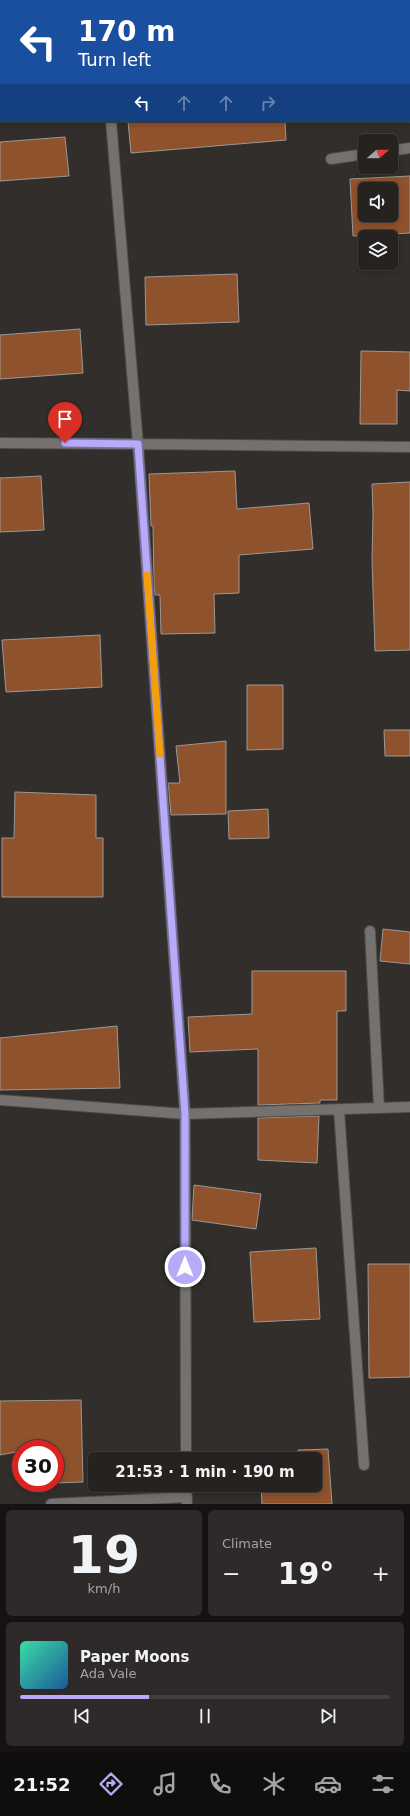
<!DOCTYPE html>
<html lang="en">
<head>
<meta charset="utf-8">
<style>
  :root { --surface:#252220; --page:#2d2a29; --text:#f1f3f6; --muted:#a3a4a5; --line:#423f3e; --accent:#b7abf8 }
  body { margin:0; font-family:"DejaVu Sans",sans-serif; background:var(--page); color:var(--text); height:100vh; display:flex; flex-direction:column; font-size:15px; white-space:nowrap }
  * { box-sizing:border-box; margin:0 }
  p { font-size:13px; color:var(--muted) }
  .icon { flex:none; width:22px; height:22px; fill:none; stroke:currentColor; stroke-width:2; stroke-linecap:round; stroke-linejoin:round }
  .map { position:relative; height:1504px; overflow:hidden }
  .sheet { display:flex; flex-direction:column; gap:6px; padding:6px; background:#141312; flex:1 }
  .sheet>* { flex:none }
  .banner { position:absolute; left:0px; top:0px; width:410px; height:122px; box-shadow:0 2px 6px #0003,0 0 0 1px var(--line); background:#1a4fa0; color:#fff; overflow:hidden }
  .needle { width:26px; rotate:70deg }
  .controls { position:absolute; left:358px; top:134px; display:grid; gap:8px }
  .controls a { display:grid; place-items:center; width:40px; height:40px; border-radius:6px; background:var(--surface); box-shadow:0 2px 6px #0003,0 0 0 1px var(--line); font-size:20px }
  .speed { position:absolute; left:12px; top:1440px; display:flex; gap:8px; font-size:20px; font-weight:700; text-align:center }
  .speed>* { display:grid; place-content:center; width:52px; height:52px; border-radius:50%; background:var(--surface); box-shadow:0 2px 6px #0003,0 0 0 1px var(--line); line-height:1 }
  .speed .limit { border:6px solid #d22; background:#fff; color:#111 }
  .pin { position:absolute; display:grid; place-items:center; width:34px; height:34px; color:#fff; margin:-41px -17px; border-radius:50% 50% 50% 0; rotate:-45deg; box-shadow:0 0 4px #0007 }
  .pin .icon { rotate:45deg }
  .me { position:absolute; width:44px; margin:-22px; rotate:0deg; stroke-linejoin:round; filter:drop-shadow(0 0 3px #0008) }
  .turn { display:flex; align-items:center; gap:14px; height:84px; padding:0 12px; font-size:18px }
  .turn .icon { width:52px; height:52px; stroke-width:2.5 }
  .turn b { display:block; font-size:28px; line-height:34px }
  .lanes { display:flex; align-items:center; height:38px; padding:0 12px; background:#0003; justify-content:center; gap:20px; direction:ltr }
  .lanes .off { opacity:.35 }
  .big { font-size:30px; font-weight:700; line-height:1.1 }
  .sheet .widget { flex:1; display:flex; flex-direction:column; justify-content:center; gap:6px; min-width:0; padding:0 14px; border-radius:6px; background:var(--page) }
  .sheet .dial { align-items:center; gap:0 }
  .dial b { font-size:52px; line-height:1 }
  .song { display:flex; align-items:center; gap:12px }
  .cover { width:48px; height:48px; border-radius:6px; background:linear-gradient(135deg,hsl(160 70% 55%),hsl(210 70% 35%)) }
  .played { height:4px; border-radius:2px; background:linear-gradient(90deg,var(--accent) 35%,var(--line) 35%) }
  .keys { display:flex; justify-content:space-around; direction:ltr }
  .heat { display:flex; justify-content:space-between; align-items:center; font-size:22px; direction:ltr }
  .sheet .tiles { flex:1; display:grid; gap:6px; grid-template-columns:1fr 1fr }
  .widget:last-child { grid-column:span 2 }
  .trip { position:absolute; left:88px; top:1452px; width:234px; height:40px; border-radius:6px; background:var(--surface); box-shadow:0 2px 6px #0003,0 0 0 1px var(--line); font-weight:700; line-height:40px; text-align:center }
  .menu { display:flex; height:64px; justify-content:space-around; align-items:center; background:#0f0e0d; color:var(--muted) }
  .menu .icon { width:28px; height:28px }
  .menu .current { color:var(--accent) }
  .menu b { font-size:18px; color:var(--text) }
  .map>svg:first-child { display:block }
  .building { fill:#8e522c; stroke:#9d9895; fill-rule:evenodd }
  .lines { fill:none; stroke-linecap:round; stroke-linejoin:round }
  .minor-casing { stroke:#4e4b48; stroke-width:12 }
  .minor { stroke:#75716e; stroke-width:10 }
  .route-casing { stroke:#776fa1; stroke-width:10 }
  .route { stroke:#b7abf8; stroke-width:7 }
  .slow { stroke:#f59e0b; stroke-width:7 }
</style>
</head>
<body>
<div class="map">
<svg width="410" height="1504" viewBox="0 0 410 1504">
  <rect width="100%" height="100%" fill="#312e2b"/>
  <path class="building" d="M 128,121 L 285,121 L 286,140 L 131,153 Z
    M 65,137 L 69,176 L 0,181 L 0,142 Z
    M 410,176 L 410,233 L 353,236 L 350,179 ZM 365,189 L 391,189 L 391,215 L 365,215 Z
    M 237,274 L 239,322 L 146,325 L 145,277 Z
    M 80,329 L 83,373 L 0,379 L 0,335 Z
    M 361,351 L 410,352 L 410,391 L 397,390 L 397,424 L 360,424 Z
    M 235,471 L 237,509 L 309,503 L 313,549 L 239,555 L 239,593 L 214,594 L 215,633 L 161,634 L 160,595 L 155,595 L 154,583 L 153,526 L 151,526 L 149,474 Z
    M 41,476 L 44,530 L 0,532 L 0,478 Z
    M 410,482 L 410,650 L 375,651 L 372,560 L 373,514 L 372,484 Z
    M 100,635 L 102,687 L 6,692 L 2,640 Z
    M 247,685 L 283,685 L 283,749 L 247,750 Z
    M 384,730 L 410,730 L 410,756 L 385,756 Z
    M 226,741 L 226,814 L 171,815 L 168,783 L 180,783 L 176,746 Z
    M 15,792 L 96,795 L 96,838 L 103,838 L 103,897 L 2,897 L 2,838 L 14,838 Z
    M 268,809 L 269,838 L 229,839 L 228,811 Z
    M 383,929 L 410,932 L 410,964 L 380,961 Z
    M 252,971 L 346,971 L 346,1011 L 337,1011 L 337,1100 L 320,1100 L 320,1103 L 258,1105 L 258,1049 L 190,1052 L 188,1017 L 252,1014 Z
    M 117,1026 L 120,1088 L 0,1090 L 0,1038 Z
    M 319,1116 L 317,1163 L 258,1160 L 258,1118 Z
    M 194,1185 L 261,1194 L 256,1229 L 192,1220 Z
    M 316,1248 L 320,1319 L 254,1322 L 250,1252 Z
    M 368,1264 L 410,1264 L 410,1377 L 369,1378 Z
    M 81,1400 L 83,1482 L 55,1483 L 55,1449 L 21,1449 L 21,1451 L 0,1455 L 0,1401 Z
    M 328,1449 L 332,1504 L 262,1504 L 261,1485 L 315,1485 L 315,1459 L 259,1458 L 299,1456 L 298,1450 Z"/>
  <g class="lines">
    <g class="minor-casing">
      <path id="minor" d="M 101,0 L 102,1
        M 391,151 L 410,148
        M 331,159 L 365,154
        M 0,443 L 138,444 L 111,121
        M 370,931 L 379,1108
        M 0,1100 L 185,1114 L 410,1107
        M 339,1110 L 364,1465
        M 186,1459 L 185,1114 L 138,444 L 410,447
        M 186,1485 L 187,1504
        M 51,1504 L 187,1497"/>
    </g>
    <use href="#minor" class="minor"/>
  </g>
  <g class="lines">
    <g class="route-casing">
      <path id="route" d="M 65,443 L 138,444 L 185,1114 L 185,1267"/>
    </g>
    <use href="#route" class="route"/>
    <path class="slow" d="M 147,575 L 160,754"/>
  </g>
</svg>
<div class="controls">
<a><svg class="needle" viewBox="-14 -14 28 28"><path d="M0-13l5 13h-10z" fill="#e53935"/><path d="M0 13l5-13h-10z" fill="#a3a4a5"/></svg></a>
<a><svg class="icon" aria-label="sound" viewBox="0 0 24 24"><path d="M4 9h4l5-4v14l-5-4H4zM17 9q2 3 0 6"/></svg></a>
<a><svg class="icon" aria-label="layers" viewBox="0 0 24 24"><path d="M12 4l9 5-9 5-9-5zM3 14l9 5 9-5"/></svg></a>
</div>
<div class="speed"><div class="limit">30</div></div>
<div class="pin" style="left:65px;top:443px;background:#d93025"><svg class="icon" aria-label="arrive" viewBox="0 0 24 24"><path d="M6 21V4h12l-3 4 3 4H6"/></svg></div>
<svg class="me" style="left:185px;top:1267px" viewBox="-20 -20 40 40"><circle r="17" fill="#b7abf8" stroke="#fff" stroke-width="3"/><path d="M0-11L8 9 0 5-8 9z" fill="#fff"/></svg>
<div class="trip">21:53 · 1 min · 190 m</div>
<div class="banner">
<div class="turn"><svg class="icon" aria-label="left" viewBox="0 0 24 24"><path d="M17 20v-9H6M10 6l-5 5 5 5"/></svg><div><b>170 m</b>Turn left</div></div>
<div class="lanes"><svg class="icon" aria-label="left" viewBox="0 0 24 24"><path d="M17 20v-9H6M10 6l-5 5 5 5"/></svg><svg class="icon off" aria-label="ahead" viewBox="0 0 24 24"><path d="M12 20V5M6 11l6-6 6 6"/></svg><svg class="icon off" aria-label="ahead" viewBox="0 0 24 24"><path d="M12 20V5M6 11l6-6 6 6"/></svg><svg class="icon off" aria-label="right" viewBox="0 0 24 24"><path d="M7 20v-9h11M14 6l5 5-5 5"/></svg></div>
</div>
</div>
<section class="sheet">
<div class="tiles">
<div class="widget dial"><b>19</b><p>km/h</p></div>
<div class="widget"><p>Climate</p>
<div class="heat"><a>−</a><b class="big">19°</b><a>+</a></div>
</div>
<div class="widget">
<div class="song"><i class="cover"></i><div><b>Paper Moons</b><p>Ada Vale</p></div></div>
<div class="played"></div>
<div class="keys"><svg class="icon" aria-label="previous" viewBox="0 0 24 24"><path d="M18 5L8 12l10 7zM5 5v14"/></svg><svg class="icon" aria-label="pause" viewBox="0 0 24 24"><path d="M8 5v14M16 5v14"/></svg><svg class="icon" aria-label="next" viewBox="0 0 24 24"><path d="M6 5l10 7-10 7zM19 5v14"/></svg></div>
</div>
</div>
</section>
<nav class="menu">
<b>21:52</b>
<svg class="icon current" aria-label="directions" viewBox="0 0 24 24"><path d="M12 3l9 9-9 9-9-9zM9 14v-3h6M13 9l2 2-2 2"/></svg>
<svg class="icon" aria-label="music" viewBox="0 0 24 24"><path d="M9 18V5l10-2v13"/><circle cx="6" cy="18" r="3"/><circle cx="16" cy="16" r="3"/></svg>
<svg class="icon" aria-label="phone" viewBox="0 0 24 24"><path d="M5 4h4l2 5-3 2q2 4 5 5l2-3 5 2v4C11 20 4 13 5 4z"/></svg>
<svg class="icon" aria-label="climate" viewBox="0 0 24 24"><path d="M12 3v18M4 7l16 10M4 17L20 7"/></svg>
<svg class="icon" aria-label="car" viewBox="0 0 24 24"><path d="M5 17H2v-5l4-1 3-4h7l3 4 3 1v5h-3M9 17h6M6 11h13"/><circle cx="7" cy="17" r="2"/><circle cx="17" cy="17" r="2"/></svg>
<svg class="icon" aria-label="filters" viewBox="0 0 24 24"><path d="M4 7h16M4 17h16"/><circle cx="9" cy="7" r="2"/><circle cx="15" cy="17" r="2"/></svg>
</nav>
</body>
</html>
